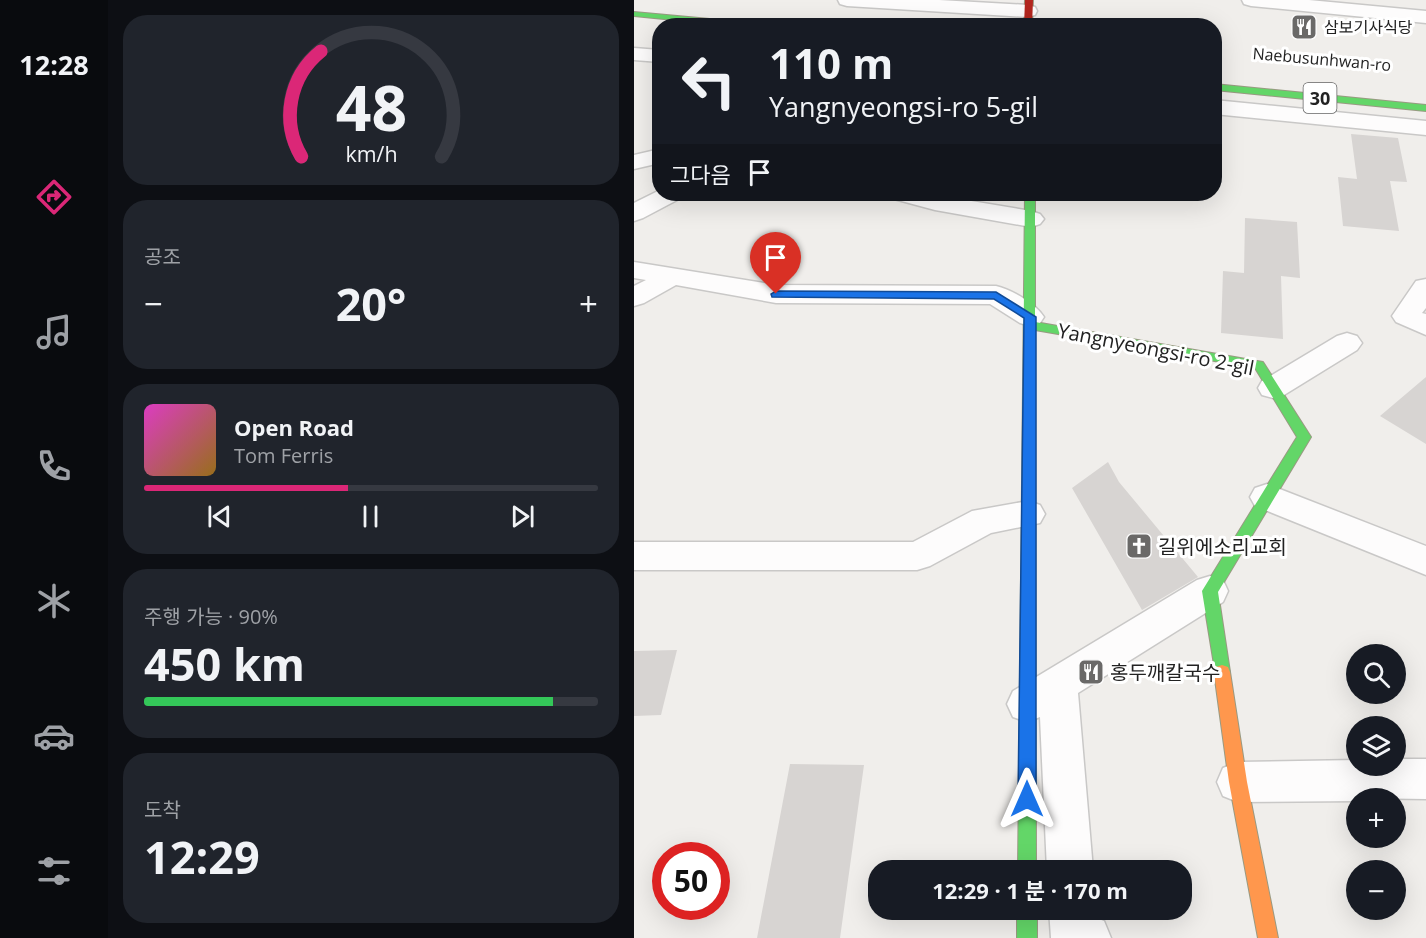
<!DOCTYPE html>
<html lang="ko">
<head>
<meta charset="utf-8">
<style>
  :root { --surface:#171b24; --page:#20242c; --text:#f1f3f6; --muted:#9ea1a6; --line:#363941; --accent:#db2777 }
  body { margin:0; font-family:"Open Sans","Noto Sans KR",sans-serif; background:var(--page); color:var(--text); height:100vh; display:flex; flex-direction:column; font-size:22px; white-space:nowrap }
  * { box-sizing:border-box; margin:0 }
  p { font-size:20px; color:var(--muted) }
  .icon { flex:none; width:33px; height:33px; fill:none; stroke:currentColor; stroke-width:2; stroke-linecap:round; stroke-linejoin:round }
  .map { position:relative; flex:1; overflow:hidden }
  .sheet { display:flex; flex-direction:column; gap:15px; padding:15px; background:#0d0f14; width:526px }
  .sheet>* { flex:none }
  .top-card { position:absolute; left:18px; top:18px; width:570px; height:183px; border-radius:24px; box-shadow:0 6px 24px #0002; background:#171b24; color:var(--text); overflow:hidden }
  .controls { position:absolute; left:712px; top:644px; display:grid; gap:12px }
  .controls a { display:grid; place-items:center; width:60px; height:60px; border-radius:50%; background:var(--surface); box-shadow:0 6px 24px #0002; font-size:30px }
  .speed { position:absolute; left:18px; top:842px; display:flex; gap:12px; font-size:30px; font-weight:700; text-align:center }
  .speed>* { display:grid; place-content:center; width:78px; height:78px; border-radius:50%; background:var(--surface); box-shadow:0 6px 24px #0002; line-height:1 }
  .speed .limit { border:9px solid #d22; background:#fff; color:#111 }
  .pin { position:absolute; display:grid; place-items:center; width:51px; height:51px; color:#fff; margin:-62px -26px; border-radius:50% 50% 50% 0; rotate:-45deg; box-shadow:0 0 6px #0007 }
  .pin .icon { rotate:45deg }
  .me { position:absolute; width:66px; margin:-33px; rotate:0deg; stroke-linejoin:round; filter:drop-shadow(0 0 4px #0008) }
  .turn { display:flex; align-items:center; gap:21px; height:126px; padding:0 18px; font-size:27px }
  .turn .icon { width:78px; height:78px; stroke-width:2.5 }
  .turn b { display:block; font-size:42px; line-height:51px }
  .then { display:flex; align-items:center; height:57px; padding:0 18px; background:#0003; gap:12px; font-size:22px }
  .big { font-size:45px; font-weight:700; line-height:1.1 }
  .sheet .card { flex:1; display:flex; flex-direction:column; justify-content:center; gap:9px; min-width:0; padding:0 21px; border-radius:24px; background:var(--page) }
  .sheet .dial { align-items:center; gap:0 }
  .dial svg { height:156px; overflow:visible; fill:none; stroke:var(--line); stroke-width:7; stroke-linecap:round; text-anchor:middle }
  .dial text { fill:var(--text); stroke:none }
  .song { display:flex; align-items:center; gap:18px }
  .cover { width:72px; height:72px; border-radius:9px; background:linear-gradient(135deg,hsl(310 70% 55%),hsl(40 70% 35%)) }
  .played { height:6px; border-radius:3px; background:linear-gradient(90deg,var(--accent) 45%,var(--line) 45%) }
  .keys { display:flex; justify-content:space-around; direction:ltr }
  .heat { display:flex; justify-content:space-between; align-items:center; font-size:33px; direction:ltr }
  .charge { height:9px; border-radius:4px; background:linear-gradient(90deg,#34c759 90%,var(--line) 0) }
  .trip { position:absolute; left:234px; top:860px; width:324px; height:60px; border-radius:24px; background:var(--surface); box-shadow:0 6px 24px #0002; font-weight:700; line-height:60px; text-align:center }
  main { display:flex; flex:1; min-height:0 }
  .dock { display:flex; flex-direction:column; width:108px; justify-content:space-around; align-items:center; background:#090b0e; color:var(--muted) }
  .dock .icon { width:42px; height:42px }
  .dock .current { color:var(--accent) }
  .dock b { font-size:27px; color:var(--text) }
  .map>svg:first-child { display:block }
  .pier { fill:#f0eeeb }
  .building { fill:#d7d4d2 }
  .lines { fill:none; stroke-linecap:round; stroke-linejoin:round }
  .street-casing { stroke:#c9c8c7; stroke-width:3 }
  .fast-casing { stroke:#999a82; stroke-width:2 }
  .slow-casing { stroke:#999a82; stroke-width:2 }
  .jam-casing { stroke:#999a82; stroke-width:2 }
  .street { fill:#fdfcfc; fill-rule:evenodd }
  .fast { fill:#63d668; fill-rule:evenodd }
  .slow { fill:#ff974d; fill-rule:evenodd }
  .jam { fill:#b3261e; fill-rule:evenodd }
  .route { fill:#1a73e8; stroke:#114b97; stroke-width:1.5 }
  .labels { text-anchor:middle; dominant-baseline:central; stroke-width:6; stroke-linejoin:round; paint-order:stroke }
  .far-poi-label { font-size:16px; fill:#222; stroke:#fff; text-anchor:start }
  .far-street-label { font-size:16px; fill:#222; stroke:#fff }
  .shield { fill:#fff; stroke:#646464; stroke-width:1.5 }
  .shield-label { font-size:18px; font-weight:bold; fill:#222 }
  .street-label { font-size:20px; fill:#222; stroke:#fff }
  .poi-label { font-size:20px; fill:#222; stroke:#fff; text-anchor:start }
</style>
</head>
<body>
<main>
<nav class="dock">
<b>12:28</b>
<svg class="icon current" aria-label="directions" viewBox="0 0 24 24"><path d="M12 3l9 9-9 9-9-9zM9 14v-3h6M13 9l2 2-2 2"/></svg>
<svg class="icon" aria-label="music" viewBox="0 0 24 24"><path d="M9 18V5l10-2v13"/><circle cx="6" cy="18" r="3"/><circle cx="16" cy="16" r="3"/></svg>
<svg class="icon" aria-label="phone" viewBox="0 0 24 24"><path d="M5 4h4l2 5-3 2q2 4 5 5l2-3 5 2v4C11 20 4 13 5 4z"/></svg>
<svg class="icon" aria-label="climate" viewBox="0 0 24 24"><path d="M12 3v18M4 7l16 10M4 17L20 7"/></svg>
<svg class="icon" aria-label="car" viewBox="0 0 24 24"><path d="M5 17H2v-5l4-1 3-4h7l3 4 3 1v5h-3M9 17h6M6 11h13"/><circle cx="7" cy="17" r="2"/><circle cx="17" cy="17" r="2"/></svg>
<svg class="icon" aria-label="filters" viewBox="0 0 24 24"><path d="M4 7h16M4 17h16"/><circle cx="9" cy="7" r="2"/><circle cx="15" cy="17" r="2"/></svg>
</nav>
<section class="sheet">
<div class="card dial"><svg viewBox="0 0 100 80">
<path d="M14 69A42 42 0 1 1 86 69"/>
<path d="M14 69A42 42 0 0 1 24 15" stroke="#db2777"/>
<text x="50" y="56" font-size="32" font-weight="700">48</text>
<text x="50" y="72" font-size="11">km/h</text>
</svg></div>
<div class="card"><p>공조</p>
<div class="heat"><a>−</a><b class="big">20°</b><a>+</a></div>
</div>
<div class="card">
<div class="song"><i class="cover"></i><div><b>Open Road</b><p>Tom Ferris</p></div></div>
<div class="played"></div>
<div class="keys"><svg class="icon" aria-label="previous" viewBox="0 0 24 24"><path d="M18 5L8 12l10 7zM5 5v14"/></svg><svg class="icon" aria-label="pause" viewBox="0 0 24 24"><path d="M8 5v14M16 5v14"/></svg><svg class="icon" aria-label="next" viewBox="0 0 24 24"><path d="M6 5l10 7-10 7zM19 5v14"/></svg></div>
</div>
<div class="card"><p>주행 가능 · 90%</p><b class="big">450 km</b><div class="charge"></div></div>
<div class="card"><p>도착</p><b class="big">12:29</b></div>
</section>
<div class="map">
<svg width="792" height="938" viewBox="0 0 792 938">
  <rect width="100%" height="100%" fill="#f0eeeb"/>
  <path class="pier" d="M 0,0 L 290,25 L 26,26 L 25,40 L 0,38 Z
    M 581,52 L 791,72 L 791,113 L 581,92 Z"/>
  <path class="building" d="M 717,134 L 764,138 L 773,182 L 756,181 L 765,231 L 709,226 L 704,177 L 723,179 Z
    M 611,218 L 663,222 L 666,278 L 647,276 L 649,339 L 587,333 L 589,271 L 610,273 Z
    M 792,377 L 792,444 L 746,416 Z
    M 474,462 L 485,482 L 564,577 L 508,610 L 438,488 Z
    M 43,650 L 27,715 L 0,716 L 0,651 Z
    M 156,764 L 230,765 L 206,938 L 123,938 Z"/>
  <g class="lines">
    <g class="street-casing">
      <path id="street" d="M 204,0 L 305,0 L 394,5 L 401,7 L 403,11 L 401,15 L 394,17 L 213,6 L 206,4 Z
        M 608,0 L 675,0 L 792,11 L 792,23 L 617,6 L 610,4 Z
        M 0,48 L 26,50 L 26,62 L 0,60 Z
        M 580,100 L 792,121 L 792,135 L 580,114 Z
        M 26,149 L 26,163 L 0,169 L 0,155 Z
        M 26,190 L 26,194 L 48,194 L 45,199 L 9,218 L 0,221 L 0,203 Z
        M 257,194 L 295,194 L 397,211 L 406,214 L 410,219 L 406,224 L 397,227 L 301,210 L 260,199 Z
        M 0,262 L 142,285 L 362,286 C 378,290 401,303 410,317 L 406,323 L 396,326 L 386,323 L 356,304 L 142,303 L 42,285 L 10,303 L 0,306 L 0,286 L 12,280 L 0,278 Z
        M 792,279 L 792,308 L 788,313 L 792,314 L 792,335 L 762,322 L 758,316 L 782,281 Z
        M 713,333 L 723,336 L 728,343 L 723,350 L 650,395 L 639,398 L 628,395 L 624,388 L 628,381 L 703,336 Z
        M 633,484 L 792,546 L 792,575 L 621,506 L 616,497 L 621,488 Z
        M 394,501 L 406,505 L 411,514 L 406,523 L 357,533 L 296,566 L 283,570 L 0,570 L 0,542 L 279,542 L 338,511 Z
        M 576,576 L 589,580 L 594,591 L 589,602 L 444,693 L 459,870 L 413,870 L 406,717 L 393,722 L 379,717 L 373,704 L 379,691 L 563,580 Z
        M 762,759 L 792,759 L 792,799 L 723,798 L 723,801 L 604,802 L 589,796 L 583,782 L 589,768 L 604,762 L 723,760 L 723,765 L 762,765 Z
        M 415,909 L 461,909 L 462,918 L 470,921 L 477,938 L 417,938 Z"/>
    </g>
    <g class="fast-casing">
      <path id="fast" d="M 0,12 L 131,24 L 135,26 L 100,26 L 0,16 Z
        M 580,84 L 792,105 L 792,111 L 580,90 Z
        M 391,194 L 401,194 L 401,322 L 629,362 L 677,437 L 584,592 L 596,672 L 594,677 L 588,679 L 582,677 L 568,591 L 663,437 L 621,368 L 401,330 L 402,870 L 384,870 Z
        M 383,909 L 403,909 L 403,938 L 383,938 Z"/>
    </g>
    <g class="slow-casing">
      <path id="slow" d="M 588,665 L 594,667 L 596,672 L 613,782 L 644,938 L 624,938 L 595,782 L 580,672 L 582,667 Z"/>
    </g>
    <g class="jam-casing">
      <path id="jam" d="M 391,0 L 399,0 L 398,26 L 390,26 Z"/>
    </g>
    <use href="#street" class="street"/>
    <use href="#fast" class="fast"/>
    <use href="#slow" class="slow"/>
    <use href="#jam" class="jam"/>
  </g>
  <path class="route" d="M 142,291 L 362,292 L 402,317 L 402,799 L 400,805 L 393,807 L 387,805 L 384,799 L 390,318 L 360,299 L 138,297 L 137,294 Z"/>
  <defs>
    <g id="restaurant-square" transform="scale(1.35)"><rect x="-9" y="-9" width="18" height="18" rx="4" fill="#6a6968" stroke="#fff"/><path d="M-5-6h1v4h1v-4h1v4h1v-4h1v5L-1.5 .5V6h-2V.5L-5-1ZM5-6V6H3V1.5H1.5Q1.5-4 5-6Z" fill="#fff"/></g>
    <g id="church-square" transform="scale(1.35)"><rect x="-9" y="-9" width="18" height="18" rx="4" fill="#6a6968" stroke="#fff"/><path d="M-1.2-6h2.4v3.5h3.3v2.4h-3.3V6h-2.4V-.1h-3.3v-2.4h3.3Z" fill="#fff"/></g>
  </defs>
  <g fill-rule="evenodd">
    <use href="#restaurant-square" x="670" y="27"/>
    <use href="#church-square" x="505" y="546"/>
    <use href="#restaurant-square" x="457" y="672"/>
  </g>
  <g class="labels">
    <g class="far-poi-label">
      <text x="690" y="27">삼보기사식당</text>
    </g>
    <g class="far-street-label">
      <text transform="translate(688 59) rotate(5)">Naebusunhwan-ro</text>
    </g>
    <rect class="shield" x="669.5" y="83" width="33" height="30" rx="4.5"/>
    <g class="shield-label">
      <text x="686" y="98">30</text>
    </g>
    <g class="street-label">
      <text transform="translate(522 349) rotate(11)">Yangnyeongsi-ro 2-gil</text>
    </g>
    <g class="poi-label">
      <text x="524" y="546">길위에소리교회</text>
      <text x="476" y="672">홍두깨칼국수</text>
    </g>
  </g>
</svg>
<div class="controls">
<a><svg class="icon" aria-label="search" viewBox="0 0 24 24"><circle cx="10" cy="10" r="6"/><path d="M15 15l6 6"/></svg></a>
<a><svg class="icon" aria-label="layers" viewBox="0 0 24 24"><path d="M12 4l9 5-9 5-9-5zM3 14l9 5 9-5"/></svg></a>
<a>+</a>
<a>−</a>
</div>
<div class="speed"><div class="limit">50</div></div>
<div class="pin" style="left:142px;top:294px;background:#d93025"><svg class="icon" aria-label="arrive" viewBox="0 0 24 24"><path d="M6 21V4h12l-3 4 3 4H6"/></svg></div>
<svg class="me" style="left:393px;top:799px" viewBox="-20 -20 40 40"><path d="M0-17L14 15 0 8-14 15z" fill="#1a73e8" stroke="#fff" stroke-width="4"/></svg>
<div class="trip">12:29 · 1 분 · 170 m</div>
<div class="top-card">
<div class="turn"><svg class="icon" aria-label="left" viewBox="0 0 24 24"><path d="M17 20v-9H6M10 6l-5 5 5 5"/></svg><div><b>110 m</b>Yangnyeongsi-ro 5-gil</div></div>
<div class="then">그다음<svg class="icon" aria-label="arrive" viewBox="0 0 24 24"><path d="M6 21V4h12l-3 4 3 4H6"/></svg></div>
</div>
</div>
</main>
</body>
</html>
